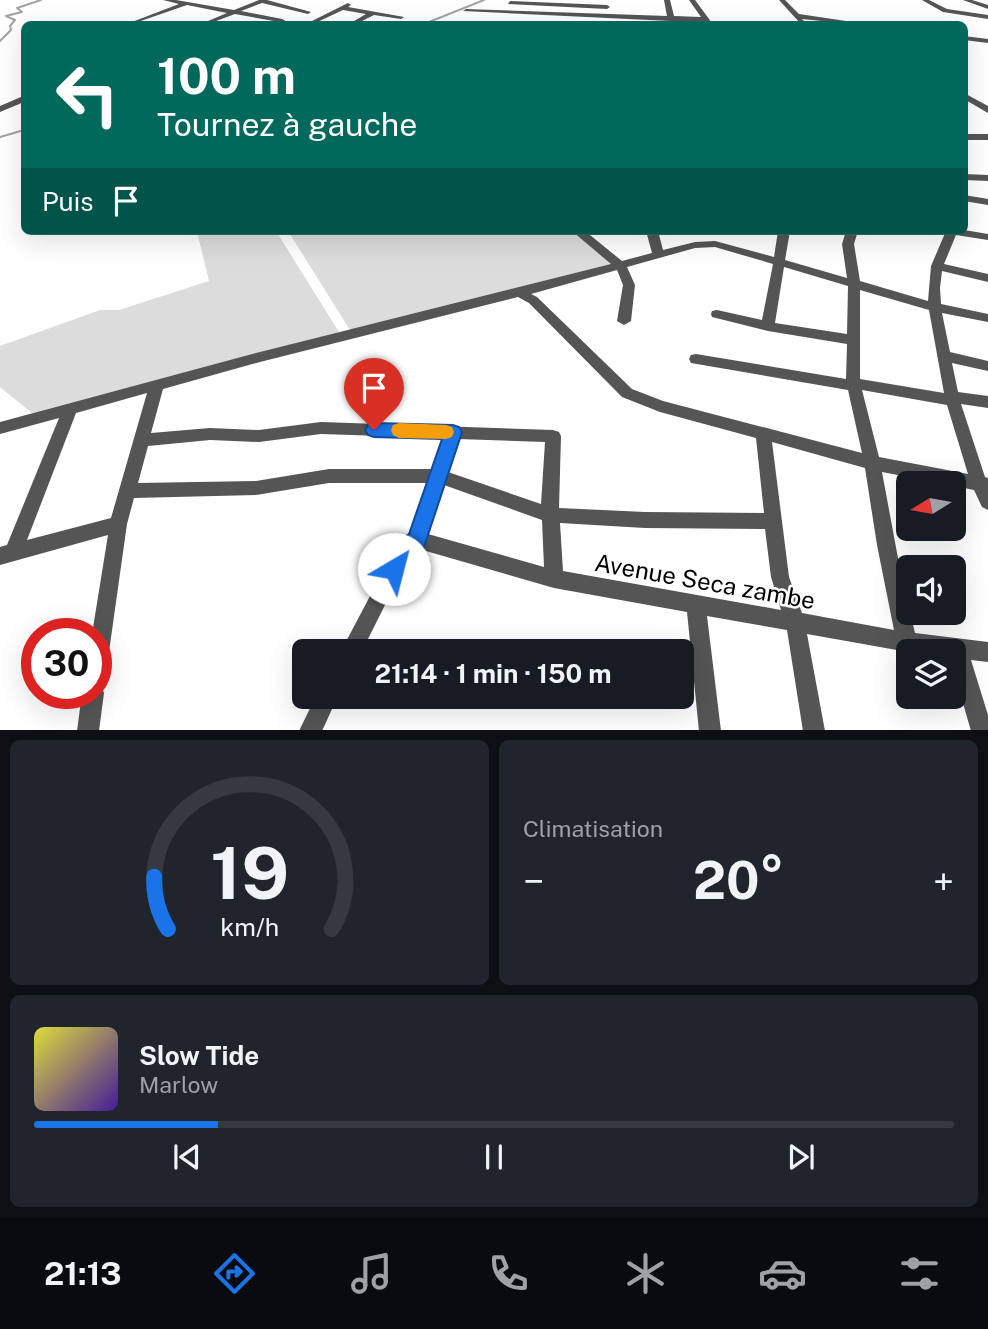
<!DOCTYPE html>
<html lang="fr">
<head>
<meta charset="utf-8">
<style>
  :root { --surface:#171b24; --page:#20242c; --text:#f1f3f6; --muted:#9ea1a6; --line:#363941; --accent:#1a73e8 }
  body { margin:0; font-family:"Public Sans",sans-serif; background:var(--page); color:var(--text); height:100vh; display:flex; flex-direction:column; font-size:26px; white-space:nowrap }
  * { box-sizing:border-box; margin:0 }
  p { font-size:23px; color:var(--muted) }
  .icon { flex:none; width:38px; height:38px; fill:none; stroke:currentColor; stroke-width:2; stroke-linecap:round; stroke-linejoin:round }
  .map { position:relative; height:730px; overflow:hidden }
  .side { display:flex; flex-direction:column; gap:10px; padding:10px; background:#0d0f14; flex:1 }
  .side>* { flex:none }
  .guide { position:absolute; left:21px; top:21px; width:947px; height:214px; border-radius:10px; box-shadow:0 7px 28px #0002; background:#00695c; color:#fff; overflow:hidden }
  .needle { width:46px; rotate:259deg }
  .fabs { position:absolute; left:896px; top:471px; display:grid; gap:14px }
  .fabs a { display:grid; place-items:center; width:70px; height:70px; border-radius:10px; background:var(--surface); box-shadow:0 7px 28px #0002; font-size:35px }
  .speed { position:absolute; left:21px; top:618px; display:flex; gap:14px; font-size:35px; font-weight:700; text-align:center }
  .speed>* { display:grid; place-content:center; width:91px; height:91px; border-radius:50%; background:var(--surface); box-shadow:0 7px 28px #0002; line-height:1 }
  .speed .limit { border:10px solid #d22; background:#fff; color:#111 }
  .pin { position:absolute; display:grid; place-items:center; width:60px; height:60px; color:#fff; margin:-72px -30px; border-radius:50% 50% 50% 0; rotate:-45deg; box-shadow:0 0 7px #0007 }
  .pin .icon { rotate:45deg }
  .me { position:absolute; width:77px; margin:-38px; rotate:37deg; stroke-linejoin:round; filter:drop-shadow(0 0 5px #0008) }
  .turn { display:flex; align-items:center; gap:24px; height:147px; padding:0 21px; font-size:32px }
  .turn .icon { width:91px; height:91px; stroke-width:2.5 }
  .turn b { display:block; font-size:49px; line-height:60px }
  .then { display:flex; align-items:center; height:66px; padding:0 21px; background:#0003; gap:14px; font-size:26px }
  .big { font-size:52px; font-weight:700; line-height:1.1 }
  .side .widget { flex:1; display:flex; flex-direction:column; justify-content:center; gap:10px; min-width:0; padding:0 24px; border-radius:10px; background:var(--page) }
  .side .dial { align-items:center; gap:0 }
  .dial svg { height:182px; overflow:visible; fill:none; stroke:var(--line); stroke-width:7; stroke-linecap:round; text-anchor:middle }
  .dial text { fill:var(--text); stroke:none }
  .song { display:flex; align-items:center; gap:21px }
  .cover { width:84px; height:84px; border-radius:10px; background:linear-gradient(135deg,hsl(60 70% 55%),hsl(260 70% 35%)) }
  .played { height:7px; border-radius:4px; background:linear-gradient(90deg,var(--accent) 20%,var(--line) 20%) }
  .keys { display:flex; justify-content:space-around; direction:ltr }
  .heat { display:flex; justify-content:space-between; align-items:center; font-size:38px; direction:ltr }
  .side .tiles { flex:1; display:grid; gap:10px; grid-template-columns:1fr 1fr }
  .widget:last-child { grid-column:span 2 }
  .trip { position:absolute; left:292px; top:639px; width:402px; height:70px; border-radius:10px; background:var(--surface); box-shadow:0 7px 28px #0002; font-weight:700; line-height:70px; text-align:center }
  .tabs { display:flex; height:112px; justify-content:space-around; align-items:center; background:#090b0e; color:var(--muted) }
  .tabs .icon { width:49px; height:49px }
  .tabs .active { color:var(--accent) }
  .tabs b { font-size:32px; color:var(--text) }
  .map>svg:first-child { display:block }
  .green { fill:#dcdcdc }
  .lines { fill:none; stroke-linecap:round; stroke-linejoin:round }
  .stream { stroke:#a3a3a3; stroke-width:2 }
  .minor { fill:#555; fill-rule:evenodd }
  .route { fill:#1a73e8; stroke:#114b97; stroke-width:2 }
  .slow { fill:#f59e0b }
  .labels { text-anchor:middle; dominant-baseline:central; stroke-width:5; stroke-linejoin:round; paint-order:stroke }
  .near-street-label { font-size:24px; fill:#000; stroke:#fff }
</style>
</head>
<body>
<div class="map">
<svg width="988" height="731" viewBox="0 0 988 731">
  <rect width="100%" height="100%" fill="#fff"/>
  <path class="green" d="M 199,231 L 276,231 L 339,332 L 32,413 L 0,387 L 0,346 L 100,310 L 119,310 L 209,281 L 197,232 Z
    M 288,231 L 573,231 L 618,265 L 350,330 Z"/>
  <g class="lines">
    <path class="stream" d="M 424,24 L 484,0
      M 0,41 L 11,30 L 10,26 L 15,20 L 6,16 L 22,12 L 17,8 L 41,0
      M 0,137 L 24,130"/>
    <path class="minor" d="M 163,0 L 176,0 L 234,10 L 259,0 L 267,0 L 311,12 L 308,14 L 262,3 L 241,11 L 282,19 L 291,24 L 235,14 L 208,24 L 201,24 L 227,13 L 187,5 L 132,24 L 132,22 L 179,4 Z
      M 664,0 L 670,0 L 674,16 L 701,17 L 689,0 L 695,0 L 712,23 L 463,11 L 466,9 L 667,16 Z
      M 779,0 L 785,0 L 799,14 L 866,24 L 851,24 L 802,19 L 805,22 L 800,23 Z
      M 922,0 L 929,0 L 947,9 L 988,15 L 988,19 L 943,12 Z
      M 963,0 L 972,0 L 988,5 L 988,9 Z
      M 510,1 L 607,5 L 610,7 L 607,9 L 508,4 Z
      M 348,3 L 351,5 L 348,7 L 404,17 L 401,19 L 374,15 L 356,24 L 349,24 L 366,14 L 343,10 L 313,24 L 306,24 Z
      M 964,36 L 988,39 L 988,43 L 964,40 Z
      M 964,93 L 988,106 L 988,113 L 964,99 Z
      M 21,97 L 24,97 L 24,102 L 0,112 L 0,106 Z
      M 964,134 L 988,134 L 988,140 L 964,140 Z
      M 964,174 L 988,175 L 988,181 L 964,180 Z
      M 964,195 L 988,199 L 988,205 L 964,201 Z
      M 964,230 L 988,234 L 988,240 L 956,235 L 944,264 L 988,274 L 988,282 L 942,271 L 940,288 L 941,304 L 988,314 L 988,322 L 942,313 L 950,352 L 988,361 L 988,371 L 952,363 L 958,392 L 988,396 L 988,408 L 961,404 L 985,477 L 988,478 L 988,510 L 982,507 L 974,490 L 954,486 L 954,483 L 940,483 L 882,472 L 908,612 L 910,612 L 915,633 L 988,642 L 988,662 L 971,660 L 988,715 L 988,731 L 971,731 L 954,672 L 954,651 L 908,652 L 807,634 L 825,731 L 803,731 L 787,630 L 707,616 L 721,731 L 699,731 L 687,612 L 554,588 L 419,549 L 409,557 L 362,651 L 341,651 L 397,545 L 410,535 L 428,483 L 329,483 L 256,495 L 134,498 L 127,524 L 106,673 L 103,680 L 96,683 L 96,634 L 92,634 L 108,535 L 0,565 L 0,547 L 7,545 L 59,418 L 0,434 L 0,422 L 260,352 L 611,264 L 572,231 L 585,231 L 622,261 L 652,253 L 646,231 L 658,231 L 663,250 L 695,242 L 715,241 L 774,257 L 778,231 L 790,231 L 785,260 L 847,278 L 842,244 L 846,231 L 858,231 L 854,244 L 860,281 L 928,301 L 931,266 L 946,231 ZM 715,247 L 773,264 L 762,320 L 717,310 L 712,311 L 711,314 L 712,317 L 768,331 L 847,344 L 846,379 L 696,354 L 691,355 L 689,359 L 691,363 L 848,390 L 862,453 L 663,401 L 632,389 L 537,297 L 531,294 L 617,270 L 623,285 L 617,321 L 624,325 L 631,321 L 635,285 L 627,267 L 695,248 ZM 784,267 L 848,286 L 847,334 L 775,323 ZM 860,290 L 929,310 L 944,393 L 860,379 ZM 518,297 L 529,303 L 622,397 L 660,412 L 756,438 L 764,513 L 645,512 L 559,508 L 561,436 L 559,432 L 553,430 L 321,422 L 259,430 L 210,428 L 151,433 L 163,389 L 260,362 ZM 862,390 L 947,405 L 968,474 L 879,457 ZM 147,393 L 111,518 L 27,540 L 76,413 ZM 321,434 L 443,438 L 433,469 L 329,469 L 256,481 L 138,483 L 148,446 L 210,440 L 259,442 ZM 458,439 L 545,442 L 541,504 L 448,472 ZM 772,442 L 865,468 L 877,545 L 894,630 L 802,613 L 789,577 ZM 444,485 L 542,520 L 544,567 L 428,534 ZM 560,523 L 645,528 L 765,529 L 771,577 L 781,610 L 563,571 Z
      M 96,684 L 101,685 L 104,693 L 99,731 L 77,731 L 82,693 L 96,693 Z
      M 316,696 L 338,696 L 322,731 L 299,731 Z"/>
  </g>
  <path class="route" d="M 374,423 L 453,425 L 459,427 L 462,432 L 424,547 L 411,558 L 401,577 L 394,580 L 386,577 L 383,569 L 396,544 L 409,534 L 442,439 L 374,437 L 368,435 L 365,430 L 368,425 Z"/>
  <path class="slow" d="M 399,423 L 446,425 L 452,427 L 454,432 L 452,437 L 446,439 L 399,438 L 393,435 L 391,430 L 393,425 Z"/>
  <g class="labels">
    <g class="near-street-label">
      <text transform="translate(705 581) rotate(10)">Avenue Seca zambe</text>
    </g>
  </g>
</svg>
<div class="fabs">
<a><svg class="needle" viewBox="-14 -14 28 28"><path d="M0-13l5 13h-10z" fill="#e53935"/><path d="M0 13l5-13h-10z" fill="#9ea1a6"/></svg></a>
<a><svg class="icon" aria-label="sound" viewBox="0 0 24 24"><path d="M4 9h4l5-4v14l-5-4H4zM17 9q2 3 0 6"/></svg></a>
<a><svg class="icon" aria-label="layers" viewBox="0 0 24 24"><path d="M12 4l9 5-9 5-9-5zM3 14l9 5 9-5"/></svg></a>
</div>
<div class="speed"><div class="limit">30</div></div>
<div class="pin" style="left:374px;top:430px;background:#d93025"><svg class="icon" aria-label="arrive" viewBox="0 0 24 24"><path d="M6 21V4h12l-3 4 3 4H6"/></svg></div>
<svg class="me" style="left:394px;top:569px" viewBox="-20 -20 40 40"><circle r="19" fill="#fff"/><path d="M0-13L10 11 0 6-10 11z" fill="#1a73e8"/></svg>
<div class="trip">21:14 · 1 min · 150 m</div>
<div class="guide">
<div class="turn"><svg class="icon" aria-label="left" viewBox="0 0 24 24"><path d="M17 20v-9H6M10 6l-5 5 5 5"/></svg><div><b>100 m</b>Tournez à gauche</div></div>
<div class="then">Puis<svg class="icon" aria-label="arrive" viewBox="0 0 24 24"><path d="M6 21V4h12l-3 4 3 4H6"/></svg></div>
</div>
</div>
<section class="side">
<div class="tiles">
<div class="widget dial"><svg viewBox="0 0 100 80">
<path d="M14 69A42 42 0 1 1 86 69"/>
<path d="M14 69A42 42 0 0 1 8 46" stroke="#1a73e8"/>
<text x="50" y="56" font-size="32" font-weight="700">19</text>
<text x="50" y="72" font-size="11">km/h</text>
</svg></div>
<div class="widget"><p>Climatisation</p>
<div class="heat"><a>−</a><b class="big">20°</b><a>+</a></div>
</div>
<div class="widget">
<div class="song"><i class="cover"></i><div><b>Slow Tide</b><p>Marlow</p></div></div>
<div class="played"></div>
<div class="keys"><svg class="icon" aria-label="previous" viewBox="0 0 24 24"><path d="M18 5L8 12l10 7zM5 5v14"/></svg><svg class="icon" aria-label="pause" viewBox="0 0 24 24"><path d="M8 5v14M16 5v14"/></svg><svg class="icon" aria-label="next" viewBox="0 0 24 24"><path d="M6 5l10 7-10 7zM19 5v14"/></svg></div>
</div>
</div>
</section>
<nav class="tabs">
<b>21:13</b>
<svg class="icon active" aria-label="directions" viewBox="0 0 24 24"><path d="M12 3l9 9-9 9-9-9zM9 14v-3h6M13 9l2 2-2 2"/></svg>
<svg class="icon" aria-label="music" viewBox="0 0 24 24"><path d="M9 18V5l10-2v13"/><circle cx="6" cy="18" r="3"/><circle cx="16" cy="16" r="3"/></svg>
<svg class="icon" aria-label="phone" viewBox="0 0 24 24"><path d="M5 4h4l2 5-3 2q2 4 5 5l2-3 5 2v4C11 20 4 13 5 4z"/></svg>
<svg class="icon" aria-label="climate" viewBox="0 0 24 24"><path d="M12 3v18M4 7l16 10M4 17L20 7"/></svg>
<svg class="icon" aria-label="car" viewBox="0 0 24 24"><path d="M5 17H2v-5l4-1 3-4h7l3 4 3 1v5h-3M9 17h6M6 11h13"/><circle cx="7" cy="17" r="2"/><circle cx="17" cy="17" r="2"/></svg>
<svg class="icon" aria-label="filters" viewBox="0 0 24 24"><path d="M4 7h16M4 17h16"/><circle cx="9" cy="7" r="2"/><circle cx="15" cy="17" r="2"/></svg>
</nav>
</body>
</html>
